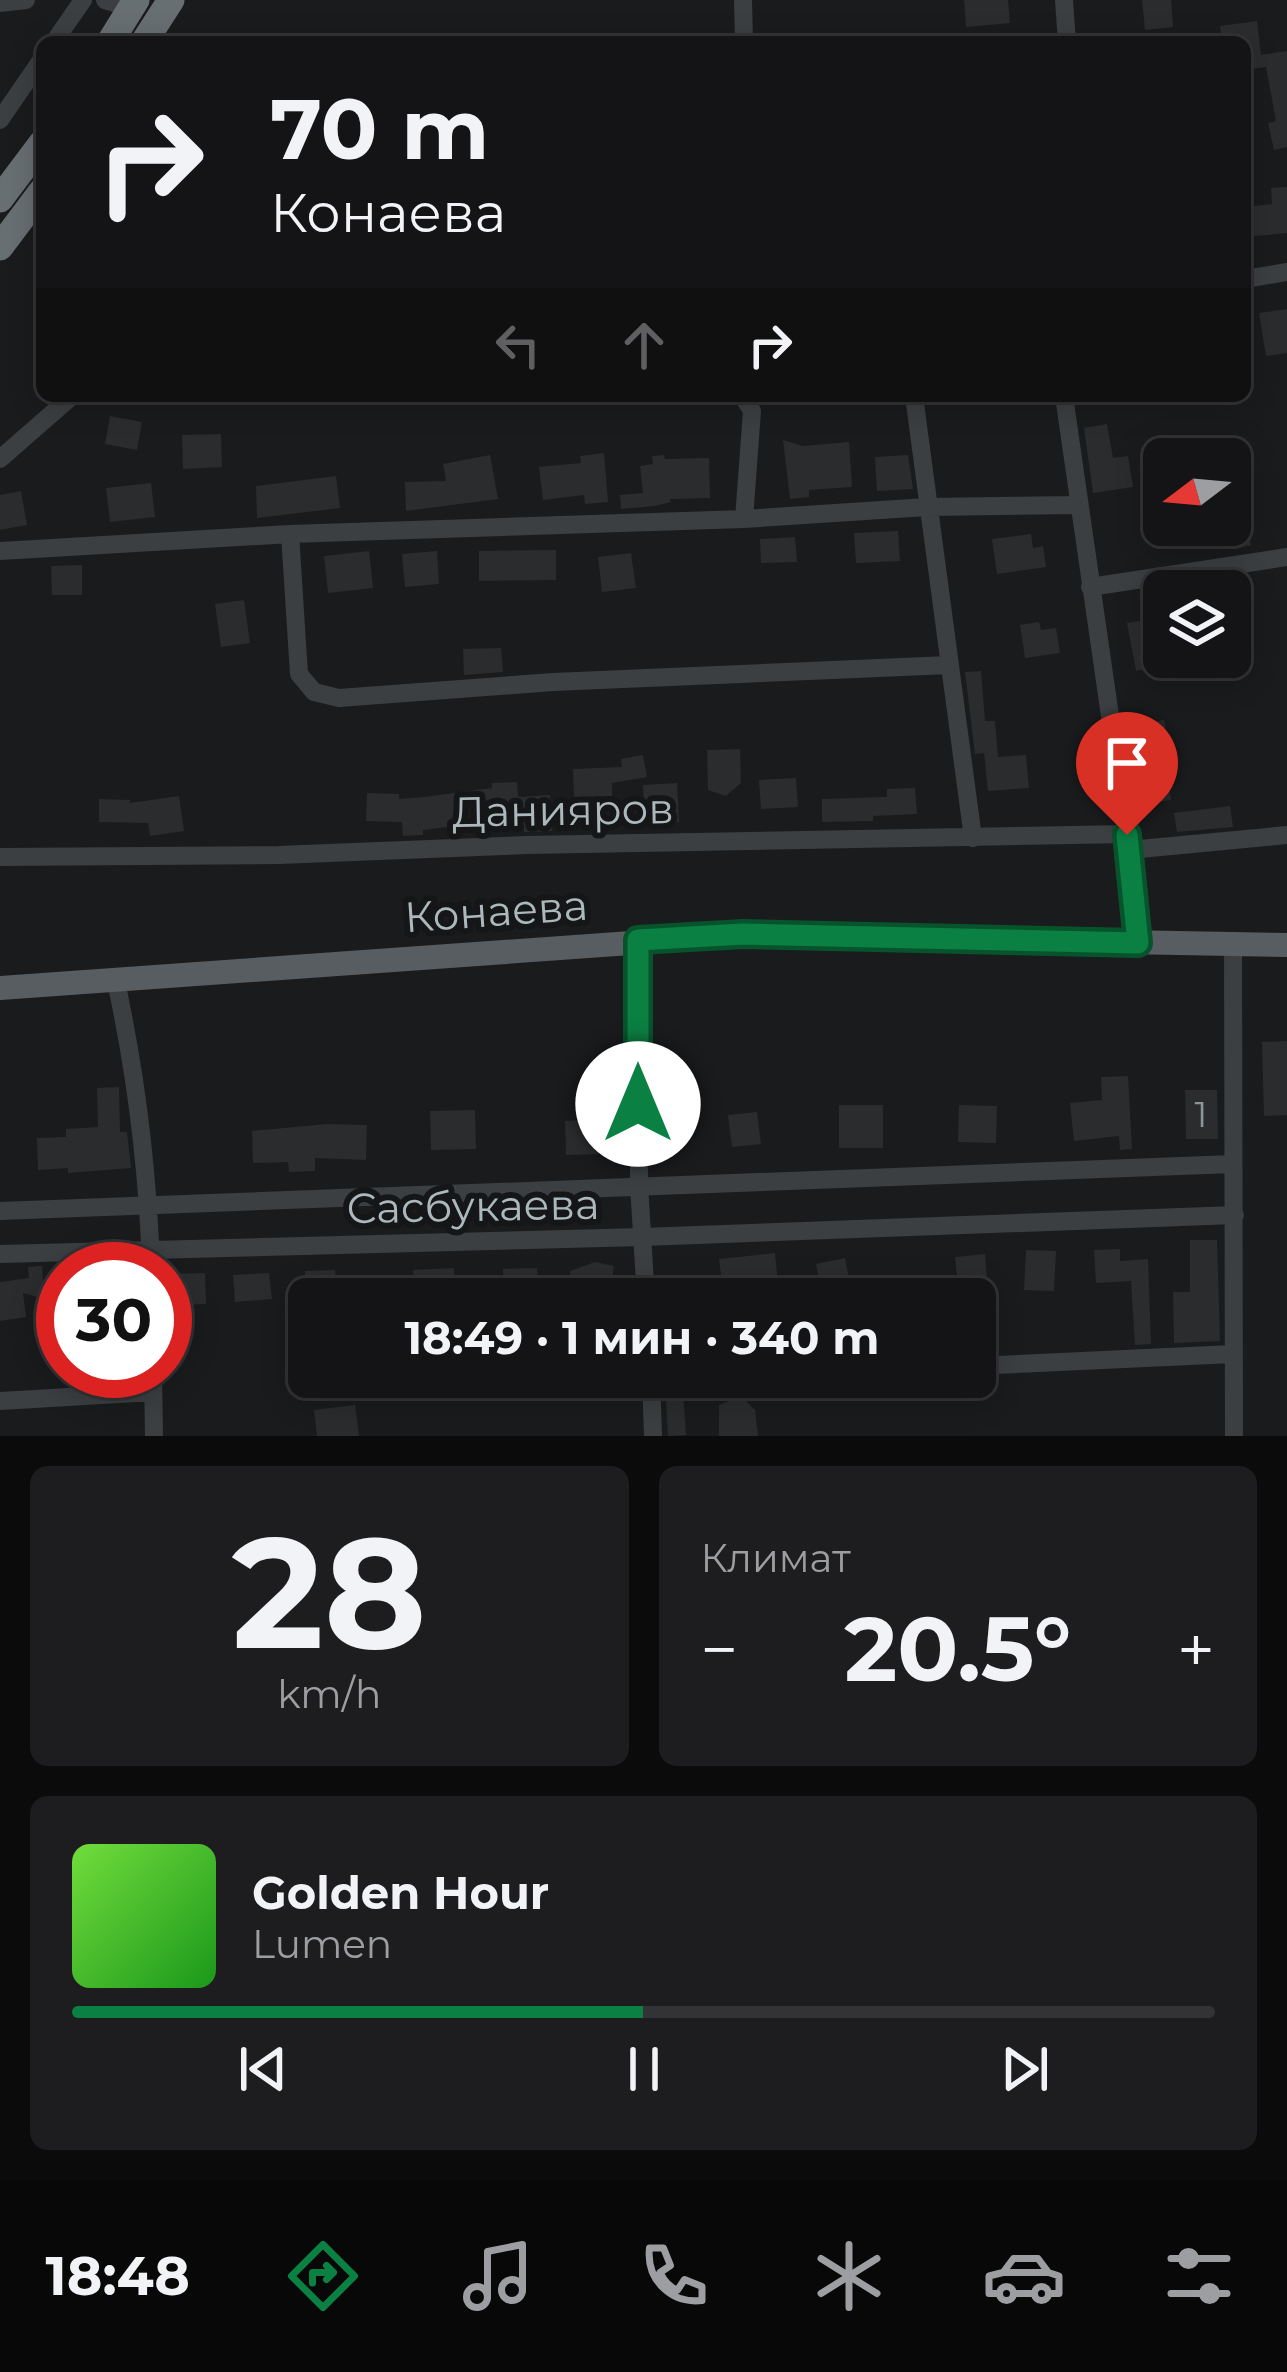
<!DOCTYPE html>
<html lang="ru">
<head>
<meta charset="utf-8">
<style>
  :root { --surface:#141416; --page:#1d1d1f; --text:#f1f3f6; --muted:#9d9ea1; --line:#333335; --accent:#0b8043 }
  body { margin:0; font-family:Montserrat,sans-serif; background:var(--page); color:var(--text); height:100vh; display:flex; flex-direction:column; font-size:45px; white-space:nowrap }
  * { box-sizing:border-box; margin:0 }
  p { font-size:39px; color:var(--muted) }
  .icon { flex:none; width:66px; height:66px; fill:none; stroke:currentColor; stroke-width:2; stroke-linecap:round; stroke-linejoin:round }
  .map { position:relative; height:1436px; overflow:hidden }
  .details { display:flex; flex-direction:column; gap:30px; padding:30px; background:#0b0b0c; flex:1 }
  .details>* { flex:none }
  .guide { position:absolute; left:36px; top:36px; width:1215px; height:366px; border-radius:18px; box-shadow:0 6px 30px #0003,0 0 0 3px var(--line); background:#141416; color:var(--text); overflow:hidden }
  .needle { width:78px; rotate:254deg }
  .tools { position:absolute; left:1143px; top:438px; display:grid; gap:24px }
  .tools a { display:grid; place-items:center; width:108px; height:108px; border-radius:18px; background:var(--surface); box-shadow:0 6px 30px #0003,0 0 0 3px var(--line); font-size:60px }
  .speed { position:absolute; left:36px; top:1242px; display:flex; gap:24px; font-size:60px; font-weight:700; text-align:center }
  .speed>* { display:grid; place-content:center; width:156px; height:156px; border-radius:50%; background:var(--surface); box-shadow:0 6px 30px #0003,0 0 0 3px var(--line); line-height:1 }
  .speed .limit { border:18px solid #d22; background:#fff; color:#111 }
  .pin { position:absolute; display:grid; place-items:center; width:102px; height:102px; color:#fff; margin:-123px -51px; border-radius:50% 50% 50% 0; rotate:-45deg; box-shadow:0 0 12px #0007 }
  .pin .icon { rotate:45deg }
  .me { position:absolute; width:132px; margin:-66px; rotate:0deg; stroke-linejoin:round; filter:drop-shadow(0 0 9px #0008) }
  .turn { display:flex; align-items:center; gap:42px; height:252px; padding:0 36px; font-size:54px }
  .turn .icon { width:156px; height:156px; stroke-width:2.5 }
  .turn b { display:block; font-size:84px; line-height:102px }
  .lanes { display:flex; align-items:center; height:114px; padding:0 36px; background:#0003; justify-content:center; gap:60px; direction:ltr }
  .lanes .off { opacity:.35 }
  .big { font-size:90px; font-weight:700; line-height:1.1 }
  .details .card { flex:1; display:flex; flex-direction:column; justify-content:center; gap:18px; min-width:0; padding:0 42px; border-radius:18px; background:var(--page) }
  .details .dial { align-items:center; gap:0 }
  .dial b { font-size:156px; line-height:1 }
  .song { display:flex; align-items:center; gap:36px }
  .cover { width:144px; height:144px; border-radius:18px; background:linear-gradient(135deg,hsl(100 70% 55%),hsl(120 70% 35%)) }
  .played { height:12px; border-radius:6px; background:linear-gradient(90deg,var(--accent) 50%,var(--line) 50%) }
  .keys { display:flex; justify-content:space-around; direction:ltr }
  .heat { display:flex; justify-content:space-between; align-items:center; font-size:66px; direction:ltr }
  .details .tiles { flex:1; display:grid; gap:30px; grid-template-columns:1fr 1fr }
  .card:last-child { grid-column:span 2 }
  .trip { position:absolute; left:288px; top:1278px; width:708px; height:120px; border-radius:18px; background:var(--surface); box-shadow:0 6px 30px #0003,0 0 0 3px var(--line); font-weight:700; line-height:120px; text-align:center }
  .menu { display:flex; height:192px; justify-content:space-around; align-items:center; background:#080809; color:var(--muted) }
  .menu .icon { width:84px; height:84px }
  .menu .on { color:var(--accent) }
  .menu b { font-size:54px; color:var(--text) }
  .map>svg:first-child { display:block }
  .building { fill:#2a2c2e }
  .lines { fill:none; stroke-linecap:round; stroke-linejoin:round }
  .minor { stroke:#3b3f42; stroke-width:18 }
  .major { stroke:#575d61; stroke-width:24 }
  .highway { stroke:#676f73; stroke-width:27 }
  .route-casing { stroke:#07532c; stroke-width:30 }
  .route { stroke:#0b8043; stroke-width:21 }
  .labels { text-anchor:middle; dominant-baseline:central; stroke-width:12; stroke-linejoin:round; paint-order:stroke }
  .number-label { font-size:36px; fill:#8c9598 }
  .street-label { font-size:42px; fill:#adb8bc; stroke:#151618 }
</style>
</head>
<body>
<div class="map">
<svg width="1287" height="1436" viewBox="0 0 1287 1436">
  <rect width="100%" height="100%" fill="#1a1b1d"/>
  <path class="building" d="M 964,0 L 1008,0 L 1010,23 L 966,27 Z
    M 1142,0 L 1171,0 L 1173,27 L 1145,30 Z
    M 1257,21 L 1261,55 L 1287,51 L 1287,147 L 1274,150 L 1268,123 L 1276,121 L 1266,67 L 1245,70 L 1245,42 L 1222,42 L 1220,26 Z
    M 1287,187 L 1287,233 L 1245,237 L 1245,207 L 1272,204 L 1271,188 Z
    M 1287,309 L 1287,353 L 1266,356 L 1259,313 Z
    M 110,416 L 142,422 L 137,450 L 105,444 Z
    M 1107,424 L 1113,458 L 1128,456 L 1133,487 L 1093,493 L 1084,428 Z
    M 221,434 L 222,467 L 183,469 L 182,435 Z
    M 783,440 L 803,446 L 849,442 L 852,487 L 809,490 L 809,497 L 790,499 Z
    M 604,453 L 608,502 L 585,504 L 584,495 L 543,500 L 539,467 L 581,463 L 580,456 Z
    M 490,455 L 498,499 L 406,511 L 405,482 L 446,481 L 443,464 Z
    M 664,455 L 665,459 L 709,458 L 710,498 L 670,499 L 671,502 L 655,506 L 621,509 L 620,495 L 643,493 L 640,466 L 653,464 L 652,456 Z
    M 908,455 L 913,489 L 877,491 L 875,457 Z
    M 336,476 L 340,508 L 257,518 L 256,486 Z
    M 1247,479 L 1250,503 L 1244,504 L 1251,545 L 1239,548 L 1230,481 Z
    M 151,483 L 155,517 L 110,522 L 106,488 Z
    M 21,491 L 27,525 L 0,530 L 0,495 Z
    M 898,531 L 900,561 L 856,563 L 854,533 Z
    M 1031,534 L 1033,548 L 1043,546 L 1046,567 L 997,574 L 992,539 Z
    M 795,537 L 797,562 L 761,563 L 760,539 Z
    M 556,550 L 556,580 L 479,581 L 479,551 Z
    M 369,551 L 373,588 L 328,593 L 324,556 Z
    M 437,551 L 439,584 L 405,587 L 402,554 Z
    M 631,553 L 636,588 L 602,592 L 598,557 Z
    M 82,565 L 82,595 L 52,595 L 51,566 Z
    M 244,600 L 250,643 L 221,647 L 215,604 Z
    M 1158,618 L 1166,665 L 1136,671 L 1127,623 Z
    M 1039,622 L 1041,630 L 1056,628 L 1060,653 L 1025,658 L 1020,625 Z
    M 501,648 L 503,672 L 464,675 L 463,649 Z
    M 981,671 L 985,721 L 995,721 L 998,757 L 1026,755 L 1029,788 L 988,791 L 984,753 L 975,754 L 965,672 Z
    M 1164,720 L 1171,753 L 1165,754 L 1171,800 L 1139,805 L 1135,779 L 1147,778 L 1136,725 Z
    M 740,749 L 741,783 L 726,796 L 708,790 L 707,750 Z
    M 643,755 L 647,777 L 612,783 L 612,796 L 574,797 L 573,769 L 622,767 L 621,759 Z
    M 796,778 L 798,807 L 761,809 L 759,780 Z
    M 517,782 L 518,797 L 550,795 L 552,831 L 524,832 L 524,824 L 494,825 L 493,803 L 454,805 L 456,826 L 423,830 L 423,835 L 403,836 L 402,822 L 366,821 L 367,793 L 399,794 L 399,799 L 424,797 L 492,788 L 492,783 Z
    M 677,783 L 679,822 L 645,824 L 643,785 Z
    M 915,788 L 917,814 L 873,816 L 873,821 L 822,822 L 822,799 L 887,797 L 887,789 Z
    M 179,796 L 184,831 L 150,836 L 148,823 L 99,822 L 99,799 L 130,800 L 130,803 Z
    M 1230,806 L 1233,827 L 1177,832 L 1174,813 Z
    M 1287,1041 L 1287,1115 L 1264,1116 L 1262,1042 Z
    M 1128,1076 L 1132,1149 L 1120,1150 L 1119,1136 L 1074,1141 L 1070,1103 L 1102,1100 L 1101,1077 Z
    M 119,1087 L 120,1132 L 127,1132 L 131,1168 L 68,1173 L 68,1168 L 38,1170 L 37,1138 L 66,1137 L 66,1129 L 98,1127 L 97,1088 Z
    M 1185,1090 L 1217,1090 L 1218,1139 L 1186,1139 Z
    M 610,1092 L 610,1113 L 598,1113 L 599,1154 L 566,1155 L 565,1121 L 581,1120 L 581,1093 Z
    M 839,1105 L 883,1105 L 883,1148 L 839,1148 Z
    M 959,1105 L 997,1106 L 996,1143 L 958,1142 Z
    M 475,1110 L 476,1149 L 431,1150 L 430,1111 Z
    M 757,1112 L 761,1144 L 732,1147 L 728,1115 Z
    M 327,1124 L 367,1125 L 366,1160 L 315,1158 L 315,1171 L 289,1172 L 288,1162 L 253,1163 L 252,1131 Z
    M 1190,1240 L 1217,1240 L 1220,1341 L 1174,1343 L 1173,1292 L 1190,1292 Z
    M 1120,1249 L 1120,1261 L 1148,1259 L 1151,1344 L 1135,1345 L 1131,1281 L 1096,1283 L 1094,1250 Z
    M 1026,1250 L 1056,1251 L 1054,1291 L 1024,1290 Z
    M 775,1253 L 778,1284 L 723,1290 L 719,1259 Z
    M 985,1254 L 988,1292 L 959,1294 L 955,1257 Z
    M 845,1258 L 850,1285 L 821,1290 L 816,1264 Z
    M 595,1262 L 614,1266 L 612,1279 L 600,1294 L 571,1295 L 570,1271 Z
    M 42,1266 L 43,1283 L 63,1281 L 63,1304 L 23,1293 L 26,1317 L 0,1321 L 0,1282 L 29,1278 L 28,1267 Z
    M 454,1268 L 456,1299 L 415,1299 L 413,1270 Z
    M 537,1268 L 539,1298 L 504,1299 L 503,1269 Z
    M 335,1270 L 337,1294 L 306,1296 L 305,1271 Z
    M 205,1273 L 206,1304 L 171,1305 L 170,1274 Z
    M 269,1273 L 272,1299 L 235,1302 L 233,1275 Z
    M 716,1380 L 717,1391 L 683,1393 L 686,1435 L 668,1436 L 665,1382 Z
    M 741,1396 L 755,1410 L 758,1436 L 719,1436 L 719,1405 Z
    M 355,1405 L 359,1436 L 317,1436 L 314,1410 Z"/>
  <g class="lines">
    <path class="minor" d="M 105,0 L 132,8
      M 743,0 L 744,42
      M 1064,0 L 1067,42
      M 0,3 L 26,0
      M 54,42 L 83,0
      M 0,120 L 42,59
      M 1245,279 L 1287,272
      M 743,396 L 752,411 L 744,519
      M 914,396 L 973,838
      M 1064,396 L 1127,834 L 1138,943
      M 0,459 L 72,396
      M 290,534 L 299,674 L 314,692 L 339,698 L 553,682 L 949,665
      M 0,551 L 290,534 L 744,519 L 927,507 L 1079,505
      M 1090,587 L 1287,557
      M 1129,850 L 1287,835
      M 0,857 L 279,855 L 527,845 L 1127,834
      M 638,940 L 639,1185 L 646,1299
      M 1233,945 L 1234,1436
      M 115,977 C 136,1073 148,1171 151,1269
      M 0,1211 L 1233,1164
      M 0,1254 L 642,1237 L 1235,1215
      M 975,1366 L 1233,1354
      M 153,1371 L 154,1436
      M 651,1377 L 653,1436
      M 305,1387 L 649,1377
      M 0,1401 L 153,1392"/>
    <path class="major" d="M 0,988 L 743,935 L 1287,945"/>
    <path class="highway" d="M 110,42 L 136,0
      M 144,42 L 171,0
      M 0,199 L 42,143
      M 0,247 L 42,191"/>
  </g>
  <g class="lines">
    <g class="route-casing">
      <path id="route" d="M 638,1104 L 638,940 L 743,934 L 1138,943 L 1127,835"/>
    </g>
    <use href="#route" class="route"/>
  </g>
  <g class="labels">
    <g class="number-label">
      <text x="1201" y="1114">1</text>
    </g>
    <g class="street-label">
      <text transform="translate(563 810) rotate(-1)">Данияров</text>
      <text transform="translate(496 911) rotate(-4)">Конаева</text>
      <text transform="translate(473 1206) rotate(-1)">Сасбукаева</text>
    </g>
  </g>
</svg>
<div class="tools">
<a><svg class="needle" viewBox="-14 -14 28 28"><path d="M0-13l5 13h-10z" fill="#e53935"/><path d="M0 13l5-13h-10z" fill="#9d9ea1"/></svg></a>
<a><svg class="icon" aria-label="layers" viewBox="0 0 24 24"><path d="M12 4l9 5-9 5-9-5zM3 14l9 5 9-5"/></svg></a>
</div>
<div class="speed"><div class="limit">30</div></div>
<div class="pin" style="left:1127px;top:835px;background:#d93025"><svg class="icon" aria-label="arrive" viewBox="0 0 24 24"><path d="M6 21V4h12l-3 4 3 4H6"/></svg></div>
<svg class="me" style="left:638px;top:1104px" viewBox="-20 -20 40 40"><circle r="19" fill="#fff"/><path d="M0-13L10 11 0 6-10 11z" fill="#0b8043"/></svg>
<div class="trip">18:49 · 1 мин · 340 m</div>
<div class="guide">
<div class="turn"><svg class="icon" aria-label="right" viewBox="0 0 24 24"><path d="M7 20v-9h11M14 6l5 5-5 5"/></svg><div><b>70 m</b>Конаева</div></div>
<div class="lanes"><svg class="icon off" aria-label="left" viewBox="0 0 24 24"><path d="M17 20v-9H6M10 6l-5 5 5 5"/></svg><svg class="icon off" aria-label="ahead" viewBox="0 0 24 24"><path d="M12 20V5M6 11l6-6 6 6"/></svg><svg class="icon" aria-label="right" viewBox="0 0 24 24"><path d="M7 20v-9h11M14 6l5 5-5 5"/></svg></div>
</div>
</div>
<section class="details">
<div class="tiles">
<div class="card dial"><b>28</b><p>km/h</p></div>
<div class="card"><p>Климат</p>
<div class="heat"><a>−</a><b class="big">20.5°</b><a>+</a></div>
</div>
<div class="card">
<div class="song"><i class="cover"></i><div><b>Golden Hour</b><p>Lumen</p></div></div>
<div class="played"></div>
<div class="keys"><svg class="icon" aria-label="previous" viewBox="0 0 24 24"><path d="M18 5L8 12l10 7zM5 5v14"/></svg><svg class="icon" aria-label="pause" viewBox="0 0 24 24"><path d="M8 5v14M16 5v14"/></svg><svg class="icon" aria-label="next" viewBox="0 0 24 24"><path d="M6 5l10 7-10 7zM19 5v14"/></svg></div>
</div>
</div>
</section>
<nav class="menu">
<b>18:48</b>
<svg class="icon on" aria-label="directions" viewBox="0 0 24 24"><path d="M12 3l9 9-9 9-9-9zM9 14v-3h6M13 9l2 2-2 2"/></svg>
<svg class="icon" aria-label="music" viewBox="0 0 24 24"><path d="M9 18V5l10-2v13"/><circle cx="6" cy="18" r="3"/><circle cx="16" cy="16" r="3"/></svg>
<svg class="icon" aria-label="phone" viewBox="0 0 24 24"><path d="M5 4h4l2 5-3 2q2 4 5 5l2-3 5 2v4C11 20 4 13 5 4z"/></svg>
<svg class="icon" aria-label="climate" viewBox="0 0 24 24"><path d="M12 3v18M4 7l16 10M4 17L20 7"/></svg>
<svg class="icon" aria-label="car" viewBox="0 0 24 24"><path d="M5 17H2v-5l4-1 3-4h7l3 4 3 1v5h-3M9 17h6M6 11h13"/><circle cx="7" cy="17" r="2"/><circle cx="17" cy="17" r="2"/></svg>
<svg class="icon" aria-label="filters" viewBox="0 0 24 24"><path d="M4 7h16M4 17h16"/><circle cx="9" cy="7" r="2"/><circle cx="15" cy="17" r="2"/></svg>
</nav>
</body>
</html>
